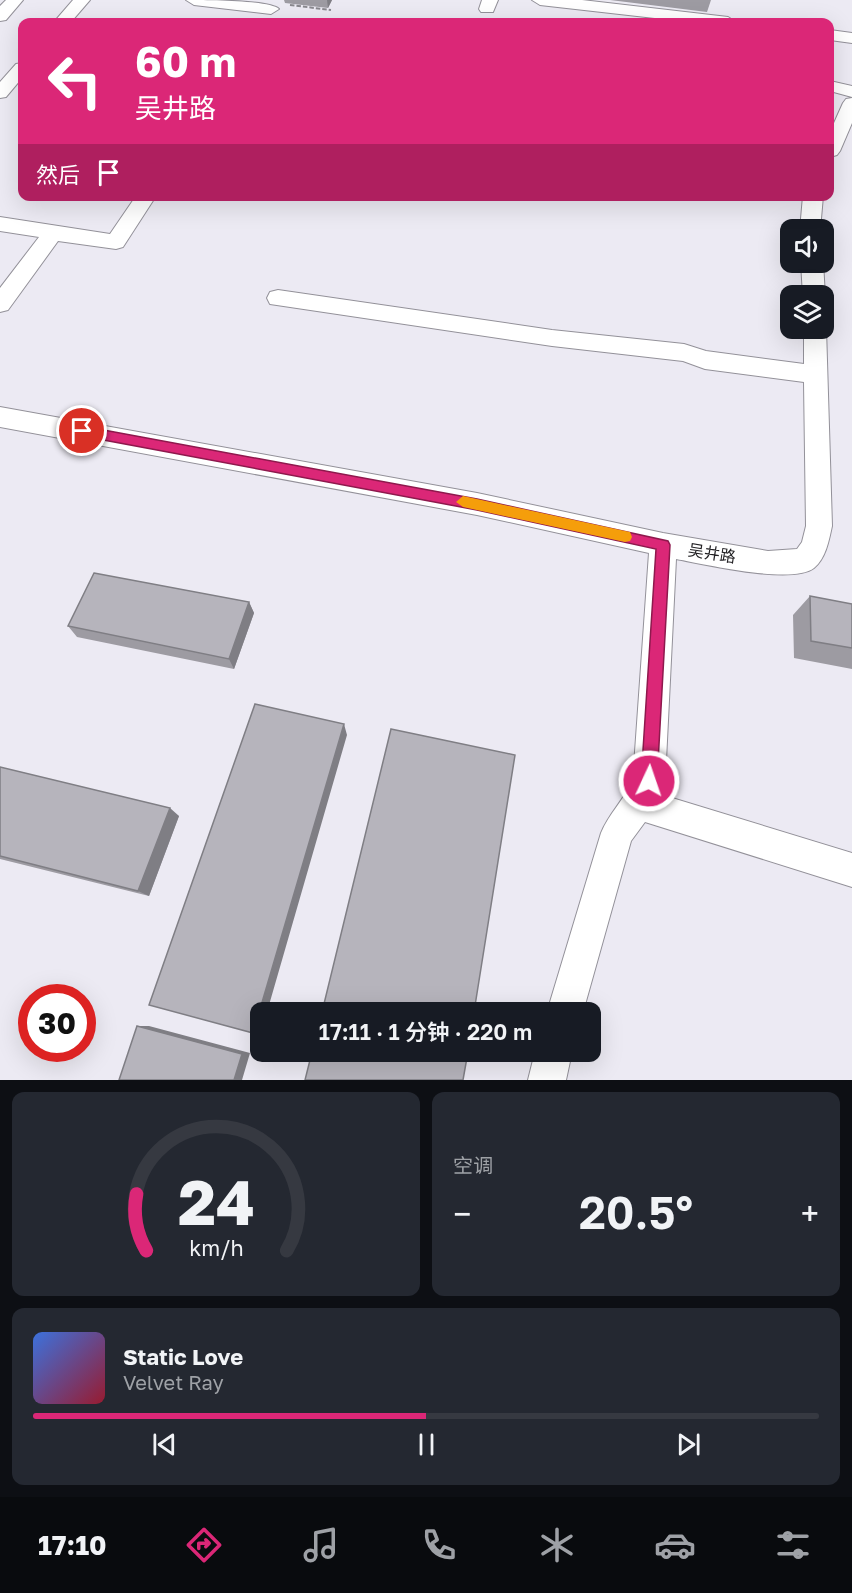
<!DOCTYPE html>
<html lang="zh">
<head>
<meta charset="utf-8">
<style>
  :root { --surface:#171b24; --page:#242831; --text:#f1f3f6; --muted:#9ea1a6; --line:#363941; --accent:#db2777 }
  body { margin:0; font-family:"Golos Text","Noto Sans SC",sans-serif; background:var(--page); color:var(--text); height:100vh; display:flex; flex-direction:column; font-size:22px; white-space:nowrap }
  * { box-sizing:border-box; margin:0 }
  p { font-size:20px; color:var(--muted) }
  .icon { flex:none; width:33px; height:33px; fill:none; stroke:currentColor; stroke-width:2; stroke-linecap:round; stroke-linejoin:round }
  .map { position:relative; height:1080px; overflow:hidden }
  .panel { display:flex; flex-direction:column; gap:12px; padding:12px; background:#0d0f14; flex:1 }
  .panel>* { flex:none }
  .banner { position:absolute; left:18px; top:18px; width:816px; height:183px; border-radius:12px; box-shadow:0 6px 24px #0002; background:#db2777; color:#fff; overflow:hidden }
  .buttons { position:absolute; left:780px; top:219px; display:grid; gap:12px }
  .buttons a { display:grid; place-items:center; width:54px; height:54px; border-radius:12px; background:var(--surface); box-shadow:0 6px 24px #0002; font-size:30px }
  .speed { position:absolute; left:18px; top:984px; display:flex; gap:12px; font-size:30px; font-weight:700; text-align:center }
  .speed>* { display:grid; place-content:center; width:78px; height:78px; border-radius:50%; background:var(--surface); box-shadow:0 6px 24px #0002; line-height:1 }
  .speed .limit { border:9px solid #d22; background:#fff; color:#111 }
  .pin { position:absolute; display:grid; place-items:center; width:51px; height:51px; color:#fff; margin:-26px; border:3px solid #fff; border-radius:50%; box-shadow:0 2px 6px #0007 }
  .me { position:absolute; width:66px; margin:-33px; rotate:3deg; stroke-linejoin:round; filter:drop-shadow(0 0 4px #0008) }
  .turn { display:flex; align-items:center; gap:21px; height:126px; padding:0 18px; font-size:27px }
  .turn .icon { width:78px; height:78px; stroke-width:2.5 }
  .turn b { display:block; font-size:42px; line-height:51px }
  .then { display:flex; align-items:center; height:57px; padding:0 18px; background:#0003; gap:12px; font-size:22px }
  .big { font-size:45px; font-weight:600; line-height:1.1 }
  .panel .tile { flex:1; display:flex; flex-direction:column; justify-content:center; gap:9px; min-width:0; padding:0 21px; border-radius:12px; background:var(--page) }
  .panel .dial { align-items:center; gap:0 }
  .dial svg { height:156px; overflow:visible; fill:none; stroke:var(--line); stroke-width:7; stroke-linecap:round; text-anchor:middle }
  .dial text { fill:var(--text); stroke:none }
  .song { display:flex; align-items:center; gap:18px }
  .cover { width:72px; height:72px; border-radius:9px; background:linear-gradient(135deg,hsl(220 70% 55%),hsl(350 70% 35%)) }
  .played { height:6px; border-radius:3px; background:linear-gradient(90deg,var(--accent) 50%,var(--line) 50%) }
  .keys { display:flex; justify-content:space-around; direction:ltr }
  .heat { display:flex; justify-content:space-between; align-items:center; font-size:33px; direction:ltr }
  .panel .tiles { flex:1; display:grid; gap:12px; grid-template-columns:1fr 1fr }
  .tile:last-child { grid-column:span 2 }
  .trip { position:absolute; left:250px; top:1002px; width:351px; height:60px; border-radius:12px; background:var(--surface); box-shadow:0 6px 24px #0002; font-weight:600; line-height:60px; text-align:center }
  .menu { display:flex; height:96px; justify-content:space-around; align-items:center; background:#090b0e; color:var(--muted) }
  .menu .icon { width:42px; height:42px }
  .menu .selected { color:var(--accent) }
  .menu b { font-size:27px; color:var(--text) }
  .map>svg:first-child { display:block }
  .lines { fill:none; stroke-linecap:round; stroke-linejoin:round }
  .minor-casing { stroke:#939199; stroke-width:2 }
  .path { stroke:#89888e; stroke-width:2; stroke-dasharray:4.5 2; stroke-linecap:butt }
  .minor { fill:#fff; fill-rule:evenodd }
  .wall { fill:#9d9ba2 }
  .shaded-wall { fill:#7f7e84 }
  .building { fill:#b6b4bc; stroke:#7f7e84; stroke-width:1.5 }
  .route { fill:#db2777; stroke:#8e194d; stroke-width:1.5 }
  .slow { fill:#f59e0b }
  .labels { text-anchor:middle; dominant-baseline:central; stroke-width:6; stroke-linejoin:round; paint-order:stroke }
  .street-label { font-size:16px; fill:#222124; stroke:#fff }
</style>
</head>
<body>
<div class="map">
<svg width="852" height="1080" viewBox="0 0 852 1080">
  <rect width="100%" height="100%" fill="#eceaf3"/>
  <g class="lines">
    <g class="minor-casing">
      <path id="minor" d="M 6,0 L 23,0 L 6,20 L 0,21 L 0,6 Z
        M 73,0 L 90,0 L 71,22 L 54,22 Z
        M 186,0 C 204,0 269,0 279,9 L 271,14 L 194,5 Z
        M 482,0 L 498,0 L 493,12 L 481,12 L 479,9 Z
        M 532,0 L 582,0 L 728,17 L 736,22 L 690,22 L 540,5 Z
        M 830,30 L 852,33 L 852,43 L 830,40 Z
        M 22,63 L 22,78 L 6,97 L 0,98 L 0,82 L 16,64 Z
        M 830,81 L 852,86 L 852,97 L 830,91 Z
        M 852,98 L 852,123 L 840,151 L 837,155 L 830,157 L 830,132 L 843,103 L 846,99 Z
        M 136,196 L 156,196 L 123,247 L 116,249 L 58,241 L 8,310 L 0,312 L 0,288 L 39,237 L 0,231 L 0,217 L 110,234 Z
        M 803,196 L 823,196 L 820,230 L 800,230 Z
        M 801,262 L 823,262 L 825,296 L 824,299 L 824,296 L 803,296 Z
        M 278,290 L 552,330 L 684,344 L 706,351 L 804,364 L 804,328 L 824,328 L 824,323 L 826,328 L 832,526 C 829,540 826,558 814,568 C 792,585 704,564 676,559 L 665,781 L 659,794 L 852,853 L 852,887 L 645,822 L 631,841 L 583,1012 L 547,1012 L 601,833 C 609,813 625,799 633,780 L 649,553 L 477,515 L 0,427 L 0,407 L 477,493 L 663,533 L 768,551 L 797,549 L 802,542 L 806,526 L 804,382 L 705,369 L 683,361 L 552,346 L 270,304 L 267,298 L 270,292 Z
        M 535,1052 L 572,1052 L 566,1080 L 528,1080 Z"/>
    </g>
    <path class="path" d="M 290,5 L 331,10"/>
    <use href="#minor" class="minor"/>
  </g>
  <path class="wall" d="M 284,0 L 332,0 L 328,8 L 285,3 Z
    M 610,0 L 711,0 L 707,12 Z
    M 810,596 L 852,604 L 852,669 L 794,658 L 793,615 Z
    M 249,602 L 254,613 L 234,669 L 77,637 L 68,626 Z
    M 0,767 L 179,816 L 149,896 L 0,859 Z"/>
  <path class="shaded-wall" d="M 327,0 L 332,0 L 328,8 Z
    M 249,602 L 254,613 L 234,669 L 229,659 Z
    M 344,724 L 347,735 L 267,1012 L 261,1012 L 261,1033 L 253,1033 Z
    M 170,808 L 179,816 L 149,896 L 138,891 Z
    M 137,1026 L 149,1026 L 250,1053 L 242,1080 L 234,1080 Z"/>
  <path class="building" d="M 94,573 L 249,602 L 229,659 L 68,626 Z
    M 810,596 L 852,604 L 852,648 L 811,641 Z
    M 255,704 L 344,724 L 253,1033 L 149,1005 Z
    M 391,729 L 515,755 L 474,1012 L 322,1012 Z
    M 0,767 L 170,808 L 138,891 L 0,856 Z
    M 137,1026 L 242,1054 L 234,1080 L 119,1080 Z
    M 312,1052 L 468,1052 L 463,1080 L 305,1080 Z"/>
  <path class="route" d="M 82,426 L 477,499 L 668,541 L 670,545 L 657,781 L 654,787 L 649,789 L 643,787 L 641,781 L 656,549 L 477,510 L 82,436 L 75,431 Z"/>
  <path class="slow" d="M 463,496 L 625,531 L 630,532 L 632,537 L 630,541 L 625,542 L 463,507 L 456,502 Z"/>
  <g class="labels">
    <g class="street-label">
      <text transform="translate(712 553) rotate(9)">吴井路</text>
    </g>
  </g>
</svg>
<div class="buttons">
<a><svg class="icon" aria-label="sound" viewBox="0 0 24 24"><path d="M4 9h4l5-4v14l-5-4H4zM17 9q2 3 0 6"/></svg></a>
<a><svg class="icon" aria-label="layers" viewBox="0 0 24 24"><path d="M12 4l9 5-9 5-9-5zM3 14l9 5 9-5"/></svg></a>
</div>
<div class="speed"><div class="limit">30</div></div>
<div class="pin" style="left:82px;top:431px;background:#d93025"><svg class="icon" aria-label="arrive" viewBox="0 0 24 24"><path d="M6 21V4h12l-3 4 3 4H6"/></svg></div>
<svg class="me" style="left:649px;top:781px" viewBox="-20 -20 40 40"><circle r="17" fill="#db2777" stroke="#fff" stroke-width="3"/><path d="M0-11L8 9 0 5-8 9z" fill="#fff"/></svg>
<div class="trip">17:11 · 1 分钟 · 220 m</div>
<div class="banner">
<div class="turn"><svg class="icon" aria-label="left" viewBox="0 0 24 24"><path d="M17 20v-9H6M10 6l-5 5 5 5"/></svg><div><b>60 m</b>吴井路</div></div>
<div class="then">然后<svg class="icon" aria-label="arrive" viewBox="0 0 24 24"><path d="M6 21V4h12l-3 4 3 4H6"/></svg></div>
</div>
</div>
<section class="panel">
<div class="tiles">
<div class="tile dial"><svg viewBox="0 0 100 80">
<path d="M14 69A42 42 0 1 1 86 69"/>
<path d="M14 69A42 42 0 0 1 9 40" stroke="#db2777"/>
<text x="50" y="56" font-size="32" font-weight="700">24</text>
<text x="50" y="72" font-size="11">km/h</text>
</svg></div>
<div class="tile"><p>空调</p>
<div class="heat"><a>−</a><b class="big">20.5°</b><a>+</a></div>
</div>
<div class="tile">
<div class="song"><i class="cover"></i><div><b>Static Love</b><p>Velvet Ray</p></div></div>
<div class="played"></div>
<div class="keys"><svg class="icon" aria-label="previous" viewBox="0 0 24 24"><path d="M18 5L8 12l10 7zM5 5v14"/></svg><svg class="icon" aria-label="pause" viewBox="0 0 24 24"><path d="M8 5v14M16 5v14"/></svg><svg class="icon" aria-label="next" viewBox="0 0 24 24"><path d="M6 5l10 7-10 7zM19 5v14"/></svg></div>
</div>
</div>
</section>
<nav class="menu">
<b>17:10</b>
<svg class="icon selected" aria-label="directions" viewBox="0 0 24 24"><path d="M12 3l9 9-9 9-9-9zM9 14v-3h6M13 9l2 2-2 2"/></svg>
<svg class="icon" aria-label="music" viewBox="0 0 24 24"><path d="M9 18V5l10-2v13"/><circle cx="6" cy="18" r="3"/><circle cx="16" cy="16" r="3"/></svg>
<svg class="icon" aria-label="phone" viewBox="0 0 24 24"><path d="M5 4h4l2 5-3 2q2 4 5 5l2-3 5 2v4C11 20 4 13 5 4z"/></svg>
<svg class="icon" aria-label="climate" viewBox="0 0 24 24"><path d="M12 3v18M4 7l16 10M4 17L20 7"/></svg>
<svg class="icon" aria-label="car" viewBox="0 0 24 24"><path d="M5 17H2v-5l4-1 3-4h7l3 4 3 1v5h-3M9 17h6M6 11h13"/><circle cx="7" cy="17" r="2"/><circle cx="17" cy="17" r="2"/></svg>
<svg class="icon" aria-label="filters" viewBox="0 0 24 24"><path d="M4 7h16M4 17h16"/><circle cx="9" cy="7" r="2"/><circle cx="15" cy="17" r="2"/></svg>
</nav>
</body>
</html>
